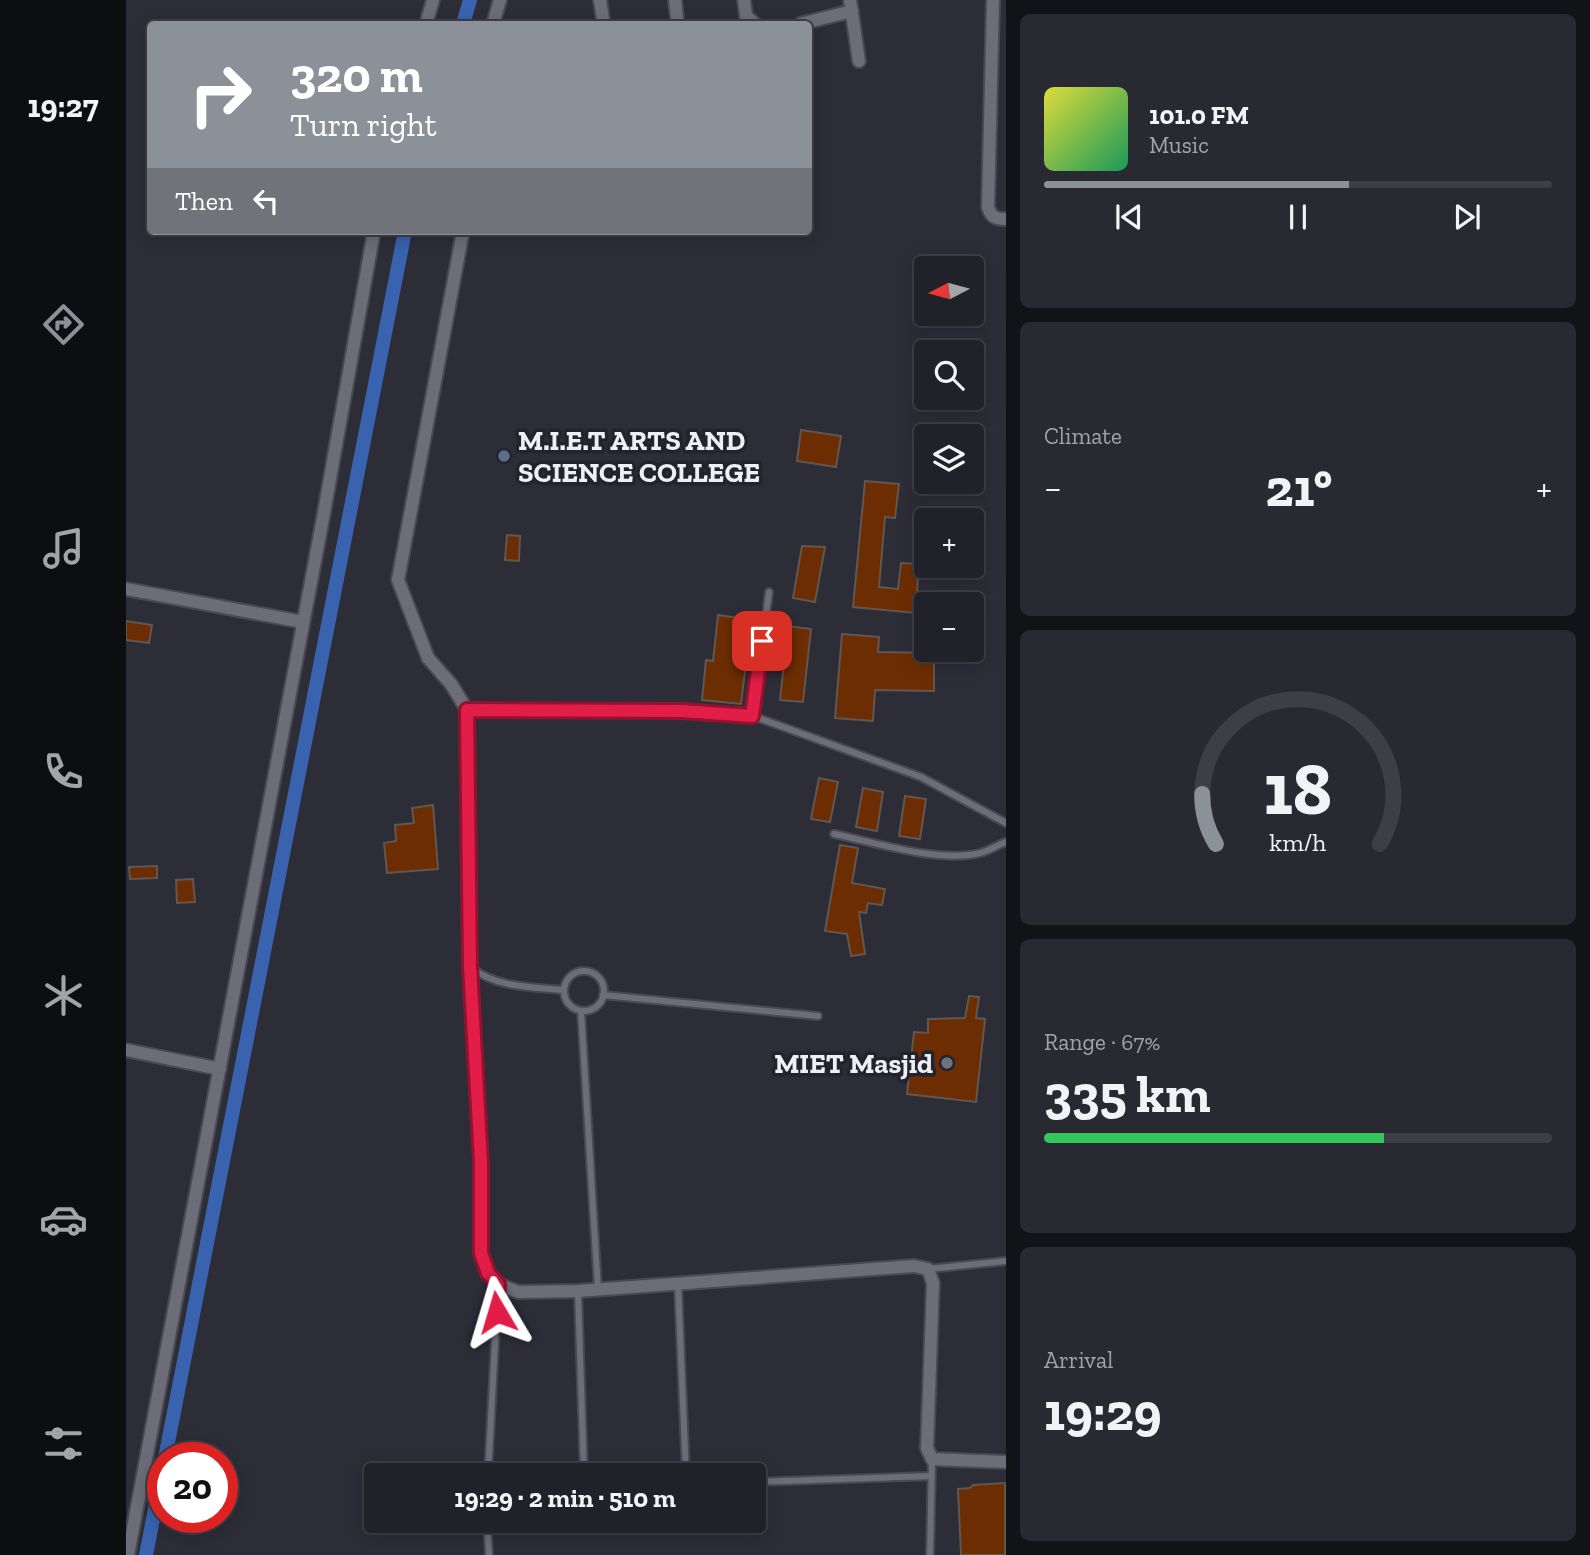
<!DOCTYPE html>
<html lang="en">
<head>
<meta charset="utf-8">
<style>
  :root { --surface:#212229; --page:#292a31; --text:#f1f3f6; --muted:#a2a4a8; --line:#3e3f46; --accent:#8c9099 }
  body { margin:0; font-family:"Zilla Slab",serif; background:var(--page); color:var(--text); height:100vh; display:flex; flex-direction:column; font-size:26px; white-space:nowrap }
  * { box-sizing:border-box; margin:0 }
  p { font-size:23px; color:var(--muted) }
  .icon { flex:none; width:38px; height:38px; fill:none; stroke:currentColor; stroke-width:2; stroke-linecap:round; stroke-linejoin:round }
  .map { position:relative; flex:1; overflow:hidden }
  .panel { display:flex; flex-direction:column; gap:14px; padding:14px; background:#121317; width:584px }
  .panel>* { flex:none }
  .top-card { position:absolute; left:21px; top:21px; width:665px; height:214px; border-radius:7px; box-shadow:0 4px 18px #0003,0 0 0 2px var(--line); background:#8c9099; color:#fff; overflow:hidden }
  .needle { width:46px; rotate:264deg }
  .buttons { position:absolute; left:788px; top:256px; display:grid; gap:14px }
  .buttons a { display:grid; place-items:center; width:70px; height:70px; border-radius:7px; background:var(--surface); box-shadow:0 4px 18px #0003,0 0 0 2px var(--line); font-size:35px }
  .speed { position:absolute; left:21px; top:1442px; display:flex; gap:14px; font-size:35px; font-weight:700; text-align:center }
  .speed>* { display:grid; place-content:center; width:91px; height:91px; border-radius:50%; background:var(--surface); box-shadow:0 4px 18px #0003,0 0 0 2px var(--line); line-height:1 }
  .speed .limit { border:10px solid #d22; background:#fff; color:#111 }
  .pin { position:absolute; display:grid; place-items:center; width:60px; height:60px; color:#fff; margin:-30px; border-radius:14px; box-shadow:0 4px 10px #0006 }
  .me { position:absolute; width:77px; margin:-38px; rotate:353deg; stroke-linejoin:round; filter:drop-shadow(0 0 5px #0008) }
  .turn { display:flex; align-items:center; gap:24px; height:147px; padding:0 28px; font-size:32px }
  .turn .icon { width:91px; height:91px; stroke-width:2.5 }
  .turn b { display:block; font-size:49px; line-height:60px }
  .then { display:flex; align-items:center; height:66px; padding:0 28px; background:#0003; gap:14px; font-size:26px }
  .big { font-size:52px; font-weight:700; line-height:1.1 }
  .panel .card { flex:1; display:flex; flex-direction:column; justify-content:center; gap:10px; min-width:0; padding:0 24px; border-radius:10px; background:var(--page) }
  .panel .dial { align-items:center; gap:0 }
  .dial svg { height:182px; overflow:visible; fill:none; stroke:var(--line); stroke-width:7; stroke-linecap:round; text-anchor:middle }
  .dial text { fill:var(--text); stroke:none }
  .song { display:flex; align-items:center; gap:21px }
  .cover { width:84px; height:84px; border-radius:10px; background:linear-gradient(135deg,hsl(60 70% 55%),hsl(150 70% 35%)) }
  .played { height:7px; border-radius:4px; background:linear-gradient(90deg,var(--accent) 60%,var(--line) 60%) }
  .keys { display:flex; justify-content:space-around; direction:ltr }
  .heat { display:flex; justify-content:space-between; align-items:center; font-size:38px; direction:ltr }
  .charge { height:10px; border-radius:5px; background:linear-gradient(90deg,#34c759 67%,var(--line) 0) }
  .trip { position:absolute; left:238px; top:1463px; width:402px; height:70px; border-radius:7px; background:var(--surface); box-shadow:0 4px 18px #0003,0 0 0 2px var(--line); font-weight:700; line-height:70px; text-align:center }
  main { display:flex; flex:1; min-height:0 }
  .tab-bar { display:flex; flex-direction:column; width:126px; justify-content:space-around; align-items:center; background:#0d0e10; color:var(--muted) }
  .tab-bar .icon { width:49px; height:49px }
  .tab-bar .on { color:var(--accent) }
  .tab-bar b { font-size:32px; color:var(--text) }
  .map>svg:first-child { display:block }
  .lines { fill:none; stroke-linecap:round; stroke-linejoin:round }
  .canal { stroke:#3963ae; stroke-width:14 }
  .building { fill:#6d2d03; stroke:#625650; stroke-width:2 }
  .lane-casing { stroke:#494953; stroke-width:10 }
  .street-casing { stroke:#494953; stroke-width:16 }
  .lane { stroke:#6c6d79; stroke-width:6 }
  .street { stroke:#6c6d79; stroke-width:12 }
  .route-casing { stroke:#92132f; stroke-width:18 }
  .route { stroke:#e11d48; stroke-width:12 }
  .service-dot { fill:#5c6f8a; stroke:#23232d; stroke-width:2.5 }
  .worship-dot { fill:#6b7280; stroke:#23232d; stroke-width:2.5 }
  .labels { text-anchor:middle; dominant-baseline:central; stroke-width:7; stroke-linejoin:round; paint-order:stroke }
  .poi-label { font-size:28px; font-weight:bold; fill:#eeeff6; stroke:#23232d; text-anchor:start }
</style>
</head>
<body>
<main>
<nav class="tab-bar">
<b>19:27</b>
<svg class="icon on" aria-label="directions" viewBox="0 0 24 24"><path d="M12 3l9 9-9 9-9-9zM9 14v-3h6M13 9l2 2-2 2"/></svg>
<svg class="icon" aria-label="music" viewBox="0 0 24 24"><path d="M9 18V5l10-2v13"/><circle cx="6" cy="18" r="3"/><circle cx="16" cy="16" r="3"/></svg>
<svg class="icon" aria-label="phone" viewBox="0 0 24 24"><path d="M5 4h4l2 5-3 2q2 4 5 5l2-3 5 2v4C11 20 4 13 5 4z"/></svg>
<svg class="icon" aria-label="climate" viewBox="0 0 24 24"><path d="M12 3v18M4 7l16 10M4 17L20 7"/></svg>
<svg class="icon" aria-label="car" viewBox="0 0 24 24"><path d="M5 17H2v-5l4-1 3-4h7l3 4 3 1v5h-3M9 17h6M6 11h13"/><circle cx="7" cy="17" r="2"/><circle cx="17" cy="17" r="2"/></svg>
<svg class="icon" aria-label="filters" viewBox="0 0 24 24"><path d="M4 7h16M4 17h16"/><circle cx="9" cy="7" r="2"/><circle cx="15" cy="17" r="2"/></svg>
</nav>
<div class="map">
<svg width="880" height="1555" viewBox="0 0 880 1555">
  <rect width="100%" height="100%" fill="#2c2d37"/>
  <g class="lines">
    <path class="canal" d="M 337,24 L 344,0
      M 39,1458 L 279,231
      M 20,1555 L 37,1468"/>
  </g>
  <path class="building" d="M 675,430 L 715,436 L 710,467 L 671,461 Z
    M 739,481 L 773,484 L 769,518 L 759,517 L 753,587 L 772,589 L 775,563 L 793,564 L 791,591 L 810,593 L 809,604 L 800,604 L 800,614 L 727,607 Z
    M 381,535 L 394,536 L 393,561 L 379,560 Z
    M 676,546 L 699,547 L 689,602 L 667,598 Z
    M 592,615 L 613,618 L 609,662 L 620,663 L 615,704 L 576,700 L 580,660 L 587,661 Z
    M 0,621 L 26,625 L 23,643 L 0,640 Z
    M 662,626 L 685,629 L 677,702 L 654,700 Z
    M 716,634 L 753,637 L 752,652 L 808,653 L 808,691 L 749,690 L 747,721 L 709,718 Z
    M 693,778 L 712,782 L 704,822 L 685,819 Z
    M 737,788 L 757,792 L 751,831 L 730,827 Z
    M 779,796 L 800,799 L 794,839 L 773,836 Z
    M 307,805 L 312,869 L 261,873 L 258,843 L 270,841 L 269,825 L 288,823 L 286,808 Z
    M 714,845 L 732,848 L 726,883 L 759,889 L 756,905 L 742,903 L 740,913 L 733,912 L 739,954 L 725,956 L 721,934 L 699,931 Z
    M 31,866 L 31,878 L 4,879 L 3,867 Z
    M 67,879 L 69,902 L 51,903 L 50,880 Z
    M 843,996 L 853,997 L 850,1018 L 859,1019 L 850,1102 L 781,1094 L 788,1032 L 802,1033 L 802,1019 L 839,1018 Z
    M 879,1483 L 879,1555 L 835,1555 L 832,1489 L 844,1488 L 847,1485 Z"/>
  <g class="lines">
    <g class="lane-casing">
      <path id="lane" d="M 341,710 L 556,711 L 627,716 L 795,777 L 880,823
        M 627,716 L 643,592
        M 708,834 C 751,843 812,863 854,853 C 863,851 871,845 880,842
        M 346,968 C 371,988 407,987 438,990
        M438 991a20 20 0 1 1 40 0a20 20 0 1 1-40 0Z
        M 477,995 L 692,1016
        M 455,1011 L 472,1290
        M 802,1269 L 880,1261
        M 552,1285 L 560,1475
        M 452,1292 L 458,1475
        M 362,1475 L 372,1285
        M 628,1482 L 805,1476
        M 361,1521 L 363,1555
        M 804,1555 L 806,1459"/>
    </g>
    <g class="street-casing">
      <path id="street" d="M 474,0 L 477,19
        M 549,0 L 551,18
        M 618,0 L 620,16 L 629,24
        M 724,0 L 733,61
        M 867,0 L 862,207 C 865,217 869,219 880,219
        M 300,24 L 307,0
        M 367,24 L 374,0
        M 674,24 L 726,11
        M 337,231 L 272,580 L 302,658 L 325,684 L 341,710 L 344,966 L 355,1162 L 355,1253 L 362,1273 L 372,1284 L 392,1292 L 452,1291 L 788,1266 L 802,1269 L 807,1283 L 801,1448 L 806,1459 L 880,1462
        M 0,589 L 177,622
        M 0,1050 L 94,1069
        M 2,1555 L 197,518 L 248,231"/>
    </g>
    <use href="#lane" class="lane"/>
    <use href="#street" class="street"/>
  </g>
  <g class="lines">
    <g class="route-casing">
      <path id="route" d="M 371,1312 L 372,1284 L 362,1273 L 355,1253 L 355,1162 L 344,966 L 341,710 L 556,711 L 626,716 L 636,641"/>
    </g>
    <use href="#route" class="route"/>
  </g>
  <circle class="service-dot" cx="378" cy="456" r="7"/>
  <circle class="worship-dot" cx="821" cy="1063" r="7"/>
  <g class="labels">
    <g class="poi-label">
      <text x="392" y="440">M.I.E.T ARTS AND<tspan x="392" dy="32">SCIENCE COLLEGE</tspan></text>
      <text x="807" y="1063" text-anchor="end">MIET Masjid</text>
    </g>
  </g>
</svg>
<div class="buttons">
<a><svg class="needle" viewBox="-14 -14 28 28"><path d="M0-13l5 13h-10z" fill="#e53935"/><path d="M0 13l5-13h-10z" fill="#a2a4a8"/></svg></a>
<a><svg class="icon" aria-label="search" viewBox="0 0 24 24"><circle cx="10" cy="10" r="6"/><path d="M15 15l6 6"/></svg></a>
<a><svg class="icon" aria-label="layers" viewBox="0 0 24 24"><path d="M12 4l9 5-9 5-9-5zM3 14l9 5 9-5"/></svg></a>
<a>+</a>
<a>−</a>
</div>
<div class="speed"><div class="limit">20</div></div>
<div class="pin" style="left:636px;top:641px;background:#d93025"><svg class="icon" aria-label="arrive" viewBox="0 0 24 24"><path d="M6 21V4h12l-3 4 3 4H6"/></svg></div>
<svg class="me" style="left:371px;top:1312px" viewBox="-20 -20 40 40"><path d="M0-17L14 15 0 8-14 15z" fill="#e11d48" stroke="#fff" stroke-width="4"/></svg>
<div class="trip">19:29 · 2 min · 510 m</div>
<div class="top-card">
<div class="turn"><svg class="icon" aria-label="right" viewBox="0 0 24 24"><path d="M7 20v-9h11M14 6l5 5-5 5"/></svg><div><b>320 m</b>Turn right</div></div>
<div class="then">Then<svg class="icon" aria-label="left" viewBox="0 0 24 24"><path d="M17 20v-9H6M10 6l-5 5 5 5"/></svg></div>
</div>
</div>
<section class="panel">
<div class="card">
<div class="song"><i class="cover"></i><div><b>101.0 FM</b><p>Music</p></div></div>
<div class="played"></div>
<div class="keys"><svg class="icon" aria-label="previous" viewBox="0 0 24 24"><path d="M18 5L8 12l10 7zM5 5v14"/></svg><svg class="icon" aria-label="pause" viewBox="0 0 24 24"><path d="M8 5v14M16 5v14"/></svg><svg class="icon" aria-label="next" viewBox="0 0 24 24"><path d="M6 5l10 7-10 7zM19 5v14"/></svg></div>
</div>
<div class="card"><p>Climate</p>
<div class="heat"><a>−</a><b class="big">21°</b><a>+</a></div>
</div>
<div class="card dial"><svg viewBox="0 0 100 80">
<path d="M14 69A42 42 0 1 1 86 69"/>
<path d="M14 69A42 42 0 0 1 8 47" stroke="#8c9099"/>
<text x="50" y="56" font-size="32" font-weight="700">18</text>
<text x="50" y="72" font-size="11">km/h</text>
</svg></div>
<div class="card"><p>Range · 67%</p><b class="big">335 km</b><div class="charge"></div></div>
<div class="card"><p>Arrival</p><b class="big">19:29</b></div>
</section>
</main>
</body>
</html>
